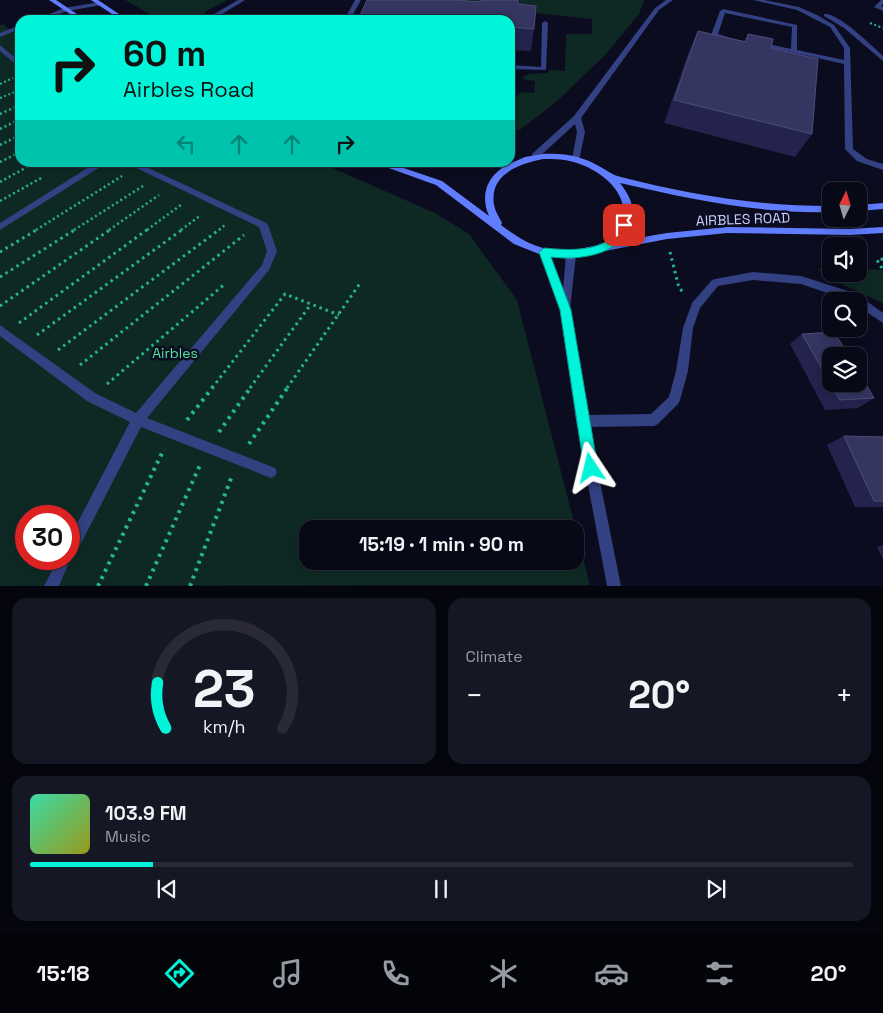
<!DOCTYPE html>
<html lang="en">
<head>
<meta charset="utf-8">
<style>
  :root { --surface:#080917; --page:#161724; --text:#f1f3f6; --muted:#989aa1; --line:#292a36; --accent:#00f4d9 }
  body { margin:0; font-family:"Space Grotesk",sans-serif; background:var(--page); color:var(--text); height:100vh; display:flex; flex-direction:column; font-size:19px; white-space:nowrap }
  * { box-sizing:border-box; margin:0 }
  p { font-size:16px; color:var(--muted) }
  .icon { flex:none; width:28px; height:28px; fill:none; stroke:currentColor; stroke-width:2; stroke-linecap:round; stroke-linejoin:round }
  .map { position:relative; height:586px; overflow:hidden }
  .details { display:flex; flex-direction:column; gap:12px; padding:12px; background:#04050d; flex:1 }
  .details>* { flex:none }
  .guide { position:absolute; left:15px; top:15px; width:500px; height:152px; border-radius:15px; box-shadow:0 2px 12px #0003,0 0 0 1px var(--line); background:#00f4d9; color:#111; overflow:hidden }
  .needle { width:32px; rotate:5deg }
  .tools { position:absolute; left:822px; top:182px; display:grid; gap:10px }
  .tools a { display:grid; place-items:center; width:45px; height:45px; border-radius:10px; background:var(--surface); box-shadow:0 2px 12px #0003,0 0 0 1px var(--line); font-size:25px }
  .speed { position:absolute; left:15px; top:505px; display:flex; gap:10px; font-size:25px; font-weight:700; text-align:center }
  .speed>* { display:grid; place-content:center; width:65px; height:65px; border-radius:50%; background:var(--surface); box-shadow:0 2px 12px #0003,0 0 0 1px var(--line); line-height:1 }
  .speed .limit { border:8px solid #d22; background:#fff; color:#111 }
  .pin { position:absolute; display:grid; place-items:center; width:42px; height:42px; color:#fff; margin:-21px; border-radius:10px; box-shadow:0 2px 8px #0006 }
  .me { position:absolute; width:55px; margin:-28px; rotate:350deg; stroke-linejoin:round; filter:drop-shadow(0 0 4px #0008) }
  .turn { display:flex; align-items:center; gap:18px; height:105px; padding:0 25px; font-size:22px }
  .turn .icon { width:65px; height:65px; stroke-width:2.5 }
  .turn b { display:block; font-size:35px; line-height:42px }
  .lanes { display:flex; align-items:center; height:48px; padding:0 25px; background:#0003; justify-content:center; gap:25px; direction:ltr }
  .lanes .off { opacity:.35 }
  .big { font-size:38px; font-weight:700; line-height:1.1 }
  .details .card { flex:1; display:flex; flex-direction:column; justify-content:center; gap:8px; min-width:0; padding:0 18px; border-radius:15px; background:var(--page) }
  .details .dial { align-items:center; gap:0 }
  .dial svg { height:130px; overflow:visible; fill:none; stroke:var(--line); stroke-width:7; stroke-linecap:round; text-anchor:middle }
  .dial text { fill:var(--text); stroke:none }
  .song { display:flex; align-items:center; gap:15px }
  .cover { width:60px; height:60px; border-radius:8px; background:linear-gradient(135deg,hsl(160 70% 55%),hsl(60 70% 35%)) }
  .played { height:5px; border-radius:2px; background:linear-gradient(90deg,var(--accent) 15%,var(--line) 15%) }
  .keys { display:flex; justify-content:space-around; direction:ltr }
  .heat { display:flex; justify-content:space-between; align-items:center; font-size:28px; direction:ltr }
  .details .tiles { flex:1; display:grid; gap:12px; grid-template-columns:1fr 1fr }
  .card:last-child { grid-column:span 2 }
  .trip { position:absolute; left:299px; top:520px; width:285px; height:50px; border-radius:15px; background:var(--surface); box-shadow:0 2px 12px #0003,0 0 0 1px var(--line); font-weight:700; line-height:50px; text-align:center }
  .tabs { display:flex; height:80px; justify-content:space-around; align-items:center; background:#030409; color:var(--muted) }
  .tabs .icon { width:35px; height:35px }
  .tabs .on { color:var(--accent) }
  .tabs b { font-size:22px; color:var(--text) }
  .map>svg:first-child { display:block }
  .green { fill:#0e2923; fill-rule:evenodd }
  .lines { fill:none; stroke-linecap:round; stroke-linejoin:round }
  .path-far3 { stroke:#26b68f; stroke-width:2; stroke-dasharray:2 2.5; stroke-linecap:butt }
  .path-far2 { stroke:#26b68f; stroke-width:2.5; stroke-dasharray:2 3; stroke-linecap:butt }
  .path-far1 { stroke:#26b68f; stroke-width:3; stroke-dasharray:2.5 4; stroke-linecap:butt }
  .path { stroke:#26b68f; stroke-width:4; stroke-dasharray:3 5; stroke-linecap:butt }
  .service { fill:#334081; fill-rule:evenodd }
  .minor { fill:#334081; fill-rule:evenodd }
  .secondary { fill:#607dff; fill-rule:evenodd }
  .wall { fill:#23234e }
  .building { fill:#343561; stroke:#4c4d7a }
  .route { fill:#00f4d9; stroke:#009f8d }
  .labels { text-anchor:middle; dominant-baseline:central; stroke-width:5; stroke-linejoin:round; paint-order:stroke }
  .street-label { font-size:14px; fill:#c9ceff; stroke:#0b0c1f }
  .park-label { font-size:14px; fill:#4ee6a0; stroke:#0b0c1f }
</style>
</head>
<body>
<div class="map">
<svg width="883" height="586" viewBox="0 0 883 586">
  <rect width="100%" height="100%" fill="#0b0c1f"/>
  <path class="green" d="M 125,0 L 228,0 L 208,10 L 200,17 L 200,20 L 160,20 Z
    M 411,0 L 644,0 L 639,14 L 604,56 L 556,102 L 521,129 L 510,132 L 510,100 L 514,99 L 522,92 L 534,93 L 535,81 L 522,79 L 524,76 L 530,74 L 548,73 L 549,70 L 565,71 L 566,34 L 592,34 L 592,19 Z
    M 3,24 L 20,39 L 20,162 L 321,163 L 435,213 L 469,234 L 517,300 L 590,585 L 0,586 L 0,25 ZM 26,516 L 69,516 L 69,559 L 26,559 ZM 308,529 L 575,529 L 575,561 L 308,561 Z
    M 818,268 L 831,269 L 831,274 L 859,274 L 859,269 L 883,270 L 883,303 L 824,276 Z"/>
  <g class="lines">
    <path class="path-far3" d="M 870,23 L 883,28
      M 0,84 L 13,78
      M 0,98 L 20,90"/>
    <path class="path-far2" d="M 0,114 L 20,105
      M 0,129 L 20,119
      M 0,145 L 20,135
      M 0,162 L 20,152
      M 331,162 L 344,168 L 349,162
      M 0,182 L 36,162
      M 0,201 L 43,177
      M 36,230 L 122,176
      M 74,230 L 143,186
      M 109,230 L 159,195
      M 147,230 L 182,204
      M 181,230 L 201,215
      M 219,230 L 225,225"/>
    <path class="path-far1" d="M 0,252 L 38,229
      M 670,252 L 679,288 L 684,293
      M 883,259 L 877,260 L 883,270
      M 0,277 L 76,229
      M 0,306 L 111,229
      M 19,323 L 148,229
      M 37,335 L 183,229
      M 58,350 L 220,229
      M 80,365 L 244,235
      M 107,384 L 226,283
      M 212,388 L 285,294 L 339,315
      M 250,388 L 311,304
      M 287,388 L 361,282"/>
    <path class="path" d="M 187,420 L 213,387
      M 219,432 L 251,387
      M 249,444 L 288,387
      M 98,586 L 164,449
      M 146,586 L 200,465
      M 190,586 L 232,476"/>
    <path class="service" d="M 238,0 L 245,0 L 214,19 L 215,20 L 209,20 L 209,17 Z
      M 355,0 L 361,0 L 350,20 L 344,20 Z
      M 753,0 L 764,0 L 799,7 L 817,15 L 834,25 L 850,48 L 853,149 L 867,159 L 883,164 L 883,170 L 857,161 L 845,149 L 844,64 L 755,44 L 758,42 L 791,49 L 792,27 L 725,13 L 718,34 L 730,38 L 727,40 L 712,36 L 711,35 L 720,11 L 723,9 L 797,25 L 797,50 L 844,60 L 844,48 L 830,27 L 797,10 Z
      M 881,0 L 883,0 L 883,4 L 881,6 L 883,7 L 883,11 L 874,7 Z
      M 100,2 L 103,4 L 102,5 L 67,11 L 43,20 L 35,20 L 64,8 Z
      M 824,14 C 839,13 871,45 883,56 L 883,61 L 844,28 L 824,16 Z
      M 545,21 L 548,23 L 546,70 L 510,69 L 510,65 L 541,67 L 542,23 Z
      M 20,25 L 20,29 L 0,37 L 0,33 Z
      M 0,45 L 20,62 L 20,68 L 0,51 Z
      M 97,162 L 108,162 L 0,230 L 0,223 Z
      M 124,162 L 136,162 L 266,223 L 268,225 L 277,251 L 269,270 L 147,418 L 275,468 L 277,472 L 275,476 L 271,478 L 141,427 L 74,557 L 71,558 L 59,586 L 44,586 L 58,559 L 69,559 L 69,539 L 130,422 L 87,401 L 0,336 L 0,325 L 95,393 L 136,413 L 262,265 L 267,251 L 259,227 Z"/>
    <path class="minor" d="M 666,0 L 673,0 L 659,10 L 581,118 L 585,132 L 579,161 L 573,161 L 572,159 L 577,132 L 575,124 L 538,158 L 532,158 L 532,154 L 574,116 L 655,8 Z
      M 544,248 L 549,252 L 563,290 L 566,255 L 571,251 L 576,255 L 570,309 L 587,415 L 651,414 L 669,397 L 676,371 L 683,328 L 692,303 L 712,280 L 715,279 L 753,272 L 801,276 L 857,294 L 883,313 L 883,323 L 859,307 L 859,301 L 851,301 L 801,284 L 753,280 L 718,286 L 700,308 L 693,328 L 688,371 L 680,400 L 678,404 L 658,424 L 654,426 L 589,427 L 621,586 L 607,586 L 576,421 L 560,310 L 539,252 Z"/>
    <path class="secondary" d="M 49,0 L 56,0 L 86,20 L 79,20 Z
      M 91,0 L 98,0 L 128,20 L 121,20 Z
      M 543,154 C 561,153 578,155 595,164 C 604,168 611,175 621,177 C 692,195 758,206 831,206 L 831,212 C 759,214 690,199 620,183 C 632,199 636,208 628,227 C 626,233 625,237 620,241 L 667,233 L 727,227 L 850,229 L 883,227 L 883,233 L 850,235 L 727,233 L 667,239 L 605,251 L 571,259 L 544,256 L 514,244 L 436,185 L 372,162 L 386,162 L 442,181 L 489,216 C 481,198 485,180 502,168 L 480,165 L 476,162 L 509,164 L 525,157 ZM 543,159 C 555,159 566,159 577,163 C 602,171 632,195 621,223 C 619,226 618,231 616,234 C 610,242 599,245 589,247 C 552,256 530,247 501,225 L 502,223 C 499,217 495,211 494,205 C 489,174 519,164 543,159 Z
      M 883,203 L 883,209 L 859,211 L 859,205 Z"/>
  </g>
  <path class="wall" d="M 518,4 L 534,29 L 531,51 L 510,50 L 510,20 L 361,20 L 360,15 Z
    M 698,31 L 744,41 L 748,34 L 771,48 L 812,134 L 795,157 L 664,123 L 688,54 Z
    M 802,334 L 874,398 L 858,408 L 825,410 L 790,344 Z
    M 844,436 L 883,437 L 883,507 L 855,507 L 827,445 Z
    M 883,545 L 883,559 L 877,547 Z"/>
  <path class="building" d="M 367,0 L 456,0 L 480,2 L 480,0 L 518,0 L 518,4 L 536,6 L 534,29 L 510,27 L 510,20 L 426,20 L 360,15 Z
    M 698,31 L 746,42 L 748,34 L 773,39 L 771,48 L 818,59 L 812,134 L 674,100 Z
    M 834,332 L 849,356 L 831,356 L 831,384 L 859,384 L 859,372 L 874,398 L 840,400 L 802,334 Z
    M 844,436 L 883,437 L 883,501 L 874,501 Z"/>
  <path class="route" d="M 624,221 L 630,225 C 628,229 626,236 623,239 C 605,257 574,260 551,257 L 571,310 L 598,468 L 596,473 L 591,475 L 586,473 L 584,468 L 560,310 L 539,252 L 544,248 C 565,250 601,253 616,233 C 618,230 619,225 621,222 Z"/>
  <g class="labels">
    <g class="street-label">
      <text transform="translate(743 219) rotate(-2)">AIRBLES ROAD</text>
    </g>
    <g class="park-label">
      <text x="175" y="353">Airbles</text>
    </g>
  </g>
</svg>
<div class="tools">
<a><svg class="needle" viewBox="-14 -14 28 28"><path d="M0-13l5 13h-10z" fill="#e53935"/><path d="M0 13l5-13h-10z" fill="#989aa1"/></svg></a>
<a><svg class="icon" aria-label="sound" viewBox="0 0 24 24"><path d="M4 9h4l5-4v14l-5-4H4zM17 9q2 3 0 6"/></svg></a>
<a><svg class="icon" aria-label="search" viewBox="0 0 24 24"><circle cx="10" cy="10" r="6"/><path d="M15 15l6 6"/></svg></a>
<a><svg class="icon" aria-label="layers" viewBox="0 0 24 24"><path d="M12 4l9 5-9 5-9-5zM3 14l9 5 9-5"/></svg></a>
</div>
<div class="speed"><div class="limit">30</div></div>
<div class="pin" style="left:624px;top:225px;background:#d93025"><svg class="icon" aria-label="arrive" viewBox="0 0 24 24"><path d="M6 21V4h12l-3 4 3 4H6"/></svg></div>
<svg class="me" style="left:591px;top:468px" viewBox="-20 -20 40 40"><path d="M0-17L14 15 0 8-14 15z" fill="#00f4d9" stroke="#fff" stroke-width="4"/></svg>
<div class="trip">15:19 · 1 min · 90 m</div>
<div class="guide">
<div class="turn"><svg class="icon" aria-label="right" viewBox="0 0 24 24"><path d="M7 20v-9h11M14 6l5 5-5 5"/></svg><div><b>60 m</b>Airbles Road</div></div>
<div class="lanes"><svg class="icon off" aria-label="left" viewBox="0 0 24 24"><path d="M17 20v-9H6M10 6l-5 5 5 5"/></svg><svg class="icon off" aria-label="ahead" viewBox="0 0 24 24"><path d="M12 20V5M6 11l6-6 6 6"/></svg><svg class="icon off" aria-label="ahead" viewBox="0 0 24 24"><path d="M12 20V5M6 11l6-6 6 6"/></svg><svg class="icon" aria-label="right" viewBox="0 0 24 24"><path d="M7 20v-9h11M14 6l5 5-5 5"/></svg></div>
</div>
</div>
<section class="details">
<div class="tiles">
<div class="card dial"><svg viewBox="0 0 100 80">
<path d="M14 69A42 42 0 1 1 86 69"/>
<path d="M14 69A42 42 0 0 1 9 41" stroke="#00f4d9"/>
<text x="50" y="56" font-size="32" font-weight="700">23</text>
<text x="50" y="72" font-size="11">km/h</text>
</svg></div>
<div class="card"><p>Climate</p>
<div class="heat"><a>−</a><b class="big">20°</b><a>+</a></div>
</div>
<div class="card">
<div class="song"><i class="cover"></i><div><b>103.9 FM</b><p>Music</p></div></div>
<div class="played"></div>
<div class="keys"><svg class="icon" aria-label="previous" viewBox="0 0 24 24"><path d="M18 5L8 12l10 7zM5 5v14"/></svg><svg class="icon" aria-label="pause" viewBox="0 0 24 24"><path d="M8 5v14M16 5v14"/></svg><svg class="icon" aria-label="next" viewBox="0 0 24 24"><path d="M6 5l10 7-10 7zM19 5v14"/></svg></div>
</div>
</div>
</section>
<nav class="tabs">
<b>15:18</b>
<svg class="icon on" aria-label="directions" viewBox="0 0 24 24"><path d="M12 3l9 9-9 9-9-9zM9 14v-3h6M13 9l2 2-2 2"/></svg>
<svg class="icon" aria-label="music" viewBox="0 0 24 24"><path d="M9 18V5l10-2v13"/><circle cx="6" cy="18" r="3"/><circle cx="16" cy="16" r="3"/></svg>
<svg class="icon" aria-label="phone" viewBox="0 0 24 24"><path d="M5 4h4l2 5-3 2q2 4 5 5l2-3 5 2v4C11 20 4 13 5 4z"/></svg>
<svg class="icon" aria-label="climate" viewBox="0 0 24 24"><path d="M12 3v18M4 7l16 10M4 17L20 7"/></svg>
<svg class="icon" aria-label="car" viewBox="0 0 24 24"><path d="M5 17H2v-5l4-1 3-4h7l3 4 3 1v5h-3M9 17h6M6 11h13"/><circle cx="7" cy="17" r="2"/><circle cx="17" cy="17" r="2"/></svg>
<svg class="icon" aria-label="filters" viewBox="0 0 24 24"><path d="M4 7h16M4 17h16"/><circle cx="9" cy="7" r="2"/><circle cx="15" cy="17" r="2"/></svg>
<b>20°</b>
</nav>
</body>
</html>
